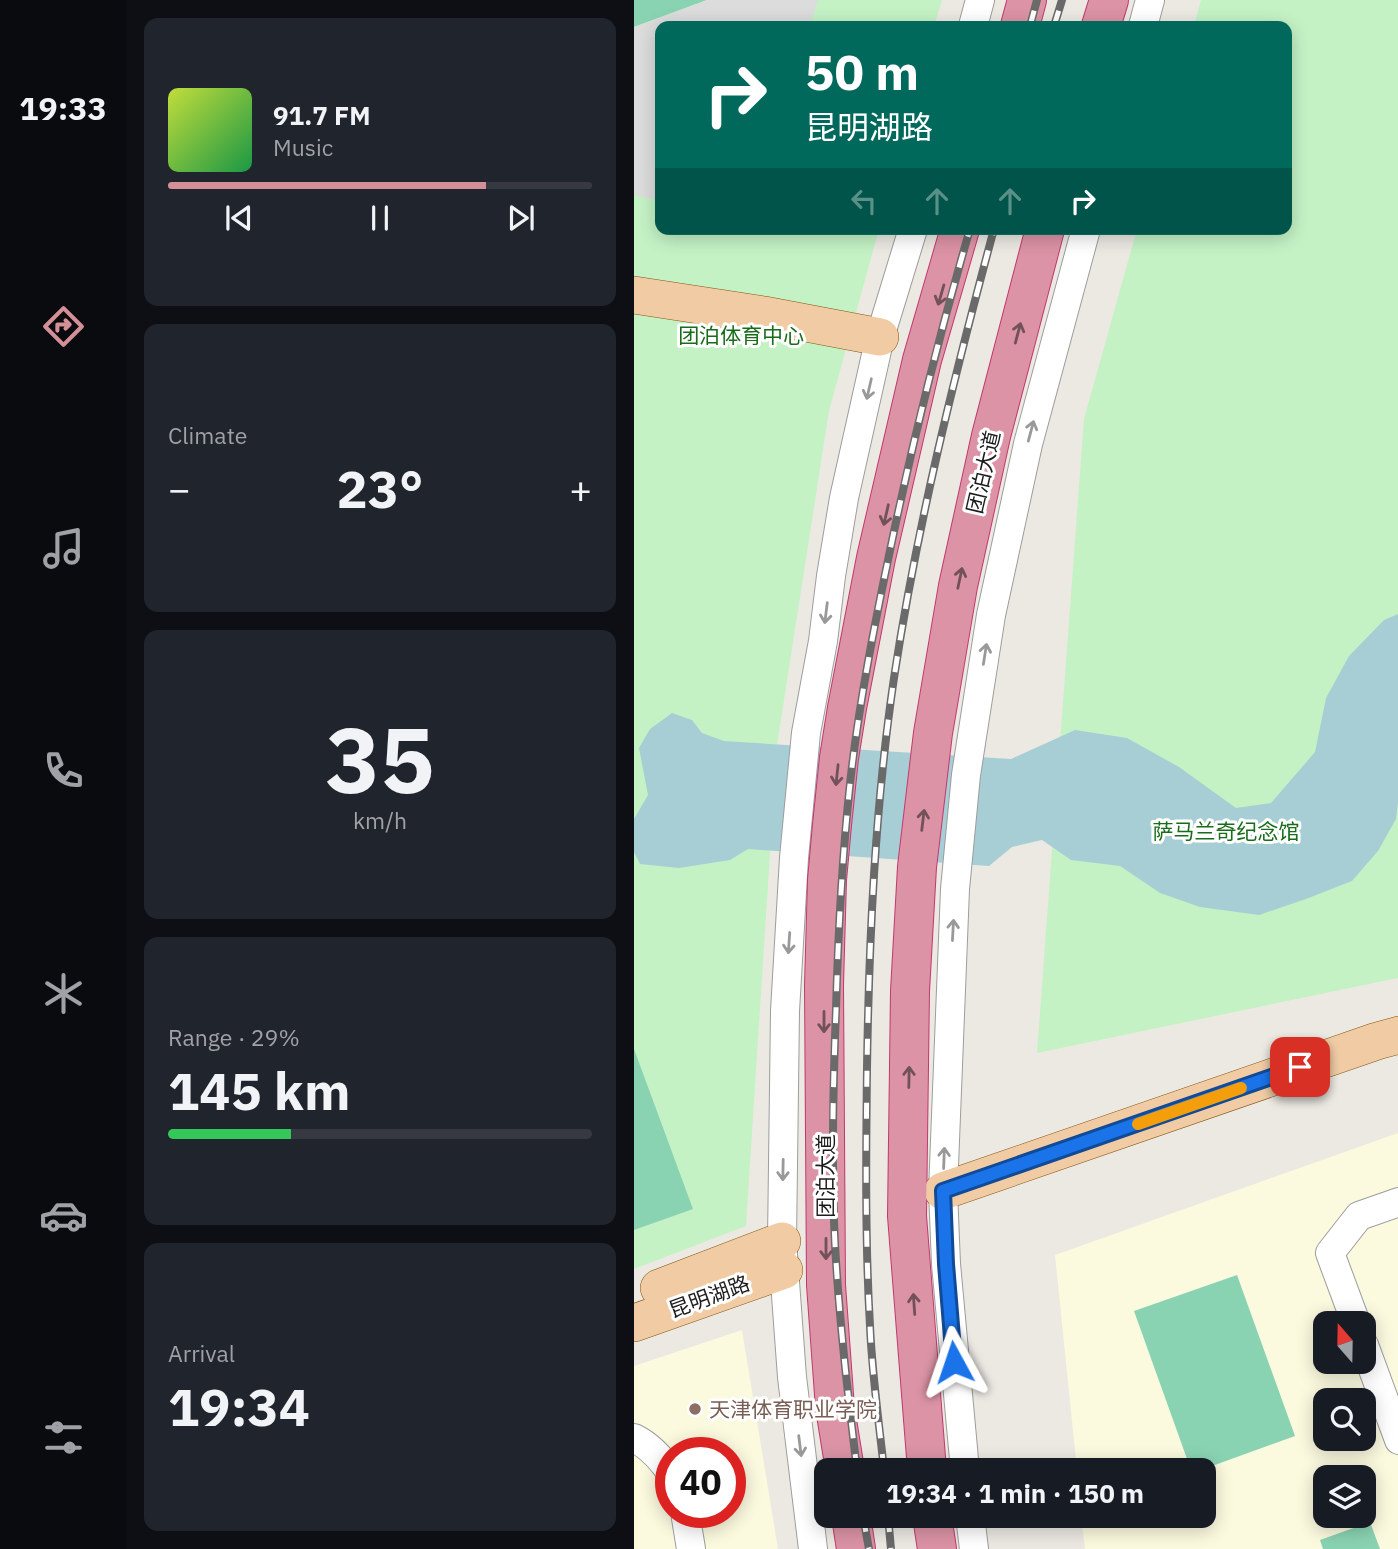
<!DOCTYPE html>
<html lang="en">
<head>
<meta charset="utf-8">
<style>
  :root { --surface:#171b24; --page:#20242c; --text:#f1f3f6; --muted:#9ea1a6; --line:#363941; --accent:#d49096 }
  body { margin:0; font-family:"IBM Plex Sans","Noto Sans SC",sans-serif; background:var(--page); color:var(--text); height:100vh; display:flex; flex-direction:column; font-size:26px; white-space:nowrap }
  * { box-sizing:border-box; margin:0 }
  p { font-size:23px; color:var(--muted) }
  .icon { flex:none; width:38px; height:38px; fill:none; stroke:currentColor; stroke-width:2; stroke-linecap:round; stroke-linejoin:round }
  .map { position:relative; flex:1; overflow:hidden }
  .details { display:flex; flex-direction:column; gap:18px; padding:18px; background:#0d0f14; width:508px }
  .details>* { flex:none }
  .banner { position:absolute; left:21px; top:21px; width:637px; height:214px; border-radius:14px; box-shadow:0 4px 18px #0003; background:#00695c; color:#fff; overflow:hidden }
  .needle { width:46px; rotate:340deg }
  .buttons { position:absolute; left:679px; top:1311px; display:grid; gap:14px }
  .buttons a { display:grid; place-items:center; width:63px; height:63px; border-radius:14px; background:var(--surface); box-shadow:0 4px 18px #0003; font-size:35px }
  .speed { position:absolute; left:21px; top:1437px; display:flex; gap:14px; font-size:35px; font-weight:700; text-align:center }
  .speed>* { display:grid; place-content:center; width:91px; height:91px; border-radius:50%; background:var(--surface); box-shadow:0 4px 18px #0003; line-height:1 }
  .speed .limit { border:10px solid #d22; background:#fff; color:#111 }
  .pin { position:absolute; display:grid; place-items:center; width:60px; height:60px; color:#fff; margin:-30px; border-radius:14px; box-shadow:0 4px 10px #0006 }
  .me { position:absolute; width:77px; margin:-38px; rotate:355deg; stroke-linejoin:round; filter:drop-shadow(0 0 5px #0008) }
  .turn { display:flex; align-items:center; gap:24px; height:147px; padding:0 35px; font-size:32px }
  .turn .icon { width:91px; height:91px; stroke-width:2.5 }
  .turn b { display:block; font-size:49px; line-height:60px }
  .lanes { display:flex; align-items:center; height:66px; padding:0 35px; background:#0003; justify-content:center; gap:35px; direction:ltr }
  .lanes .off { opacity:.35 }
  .big { font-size:52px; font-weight:700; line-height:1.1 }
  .details .card { flex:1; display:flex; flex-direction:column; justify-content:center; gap:10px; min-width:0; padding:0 24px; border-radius:14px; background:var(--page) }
  .details .dial { align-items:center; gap:0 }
  .dial b { font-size:91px; line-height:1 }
  .song { display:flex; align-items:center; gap:21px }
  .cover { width:84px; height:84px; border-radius:10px; background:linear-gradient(135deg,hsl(70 70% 55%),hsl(140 70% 35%)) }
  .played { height:7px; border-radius:4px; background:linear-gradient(90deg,var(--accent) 75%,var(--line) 75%) }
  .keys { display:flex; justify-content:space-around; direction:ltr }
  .heat { display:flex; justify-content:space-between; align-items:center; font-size:38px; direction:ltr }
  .charge { height:10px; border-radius:5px; background:linear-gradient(90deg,#34c759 29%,var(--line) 0) }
  .trip { position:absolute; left:180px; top:1458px; width:402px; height:70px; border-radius:14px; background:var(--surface); box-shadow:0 4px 18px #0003; font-weight:700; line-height:70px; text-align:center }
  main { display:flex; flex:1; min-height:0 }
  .tabs { display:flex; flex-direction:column; width:126px; justify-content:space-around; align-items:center; background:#090b0e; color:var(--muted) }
  .tabs .icon { width:49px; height:49px }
  .tabs .on { color:var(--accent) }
  .tabs b { font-size:32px; color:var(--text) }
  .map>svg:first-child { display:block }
  .education { fill:#fbf9de; fill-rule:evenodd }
  .park { fill:#c4f2c5 }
  .pitch { fill:#8ad3b2 }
  .parking { fill:#dcdcdc }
  .water { fill:#a8ced5 }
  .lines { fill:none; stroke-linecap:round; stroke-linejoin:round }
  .minor-casing { stroke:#9d9d9d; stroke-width:30 }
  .major-casing { stroke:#835711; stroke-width:38 }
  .highway-casing { stroke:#c23870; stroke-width:40 }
  .minor { stroke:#fff; stroke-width:28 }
  .major { stroke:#f0cba4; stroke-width:37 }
  .highway { stroke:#db93a5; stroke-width:38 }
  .rail-casing { stroke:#6a6a6a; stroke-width:8 }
  .rail { stroke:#fff; stroke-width:5; stroke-dasharray:16; stroke-linecap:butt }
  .oneway { stroke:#72525a }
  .oneway2 { stroke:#999 }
  .route-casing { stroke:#114b97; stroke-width:18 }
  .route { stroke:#1a73e8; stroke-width:12 }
  .slow { stroke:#f59e0b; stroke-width:12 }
  .education-dot { fill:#8d6e63; stroke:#fff; stroke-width:2.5 }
  .labels { text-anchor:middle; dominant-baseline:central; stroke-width:6; stroke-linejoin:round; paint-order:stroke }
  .park-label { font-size:21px; fill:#186c1a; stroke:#fff }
  .street-label { font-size:21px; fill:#1c1c1c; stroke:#fff }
  .education-label { font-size:21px; fill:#785e54; stroke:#fff; text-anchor:start }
</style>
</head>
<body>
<main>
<nav class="tabs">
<b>19:33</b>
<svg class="icon on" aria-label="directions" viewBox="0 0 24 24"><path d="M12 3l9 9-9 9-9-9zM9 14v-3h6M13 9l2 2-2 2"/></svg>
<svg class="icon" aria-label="music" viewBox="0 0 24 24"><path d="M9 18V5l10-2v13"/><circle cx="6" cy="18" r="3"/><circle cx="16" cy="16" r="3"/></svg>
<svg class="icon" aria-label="phone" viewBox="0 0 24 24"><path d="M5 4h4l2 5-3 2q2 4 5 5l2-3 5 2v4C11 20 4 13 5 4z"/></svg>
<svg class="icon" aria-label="climate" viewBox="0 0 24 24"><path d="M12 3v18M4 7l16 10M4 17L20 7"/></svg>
<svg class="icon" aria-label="car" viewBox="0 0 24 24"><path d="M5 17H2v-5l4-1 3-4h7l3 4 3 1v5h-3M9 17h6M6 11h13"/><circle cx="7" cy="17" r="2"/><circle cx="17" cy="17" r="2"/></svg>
<svg class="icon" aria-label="filters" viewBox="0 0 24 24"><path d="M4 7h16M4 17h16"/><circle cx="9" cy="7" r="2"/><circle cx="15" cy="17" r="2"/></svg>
</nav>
<section class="details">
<div class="card">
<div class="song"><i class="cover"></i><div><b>91.7 FM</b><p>Music</p></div></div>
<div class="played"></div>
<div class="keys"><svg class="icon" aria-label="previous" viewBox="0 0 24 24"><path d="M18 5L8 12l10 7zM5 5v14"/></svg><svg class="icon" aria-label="pause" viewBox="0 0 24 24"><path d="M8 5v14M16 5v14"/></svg><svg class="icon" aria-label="next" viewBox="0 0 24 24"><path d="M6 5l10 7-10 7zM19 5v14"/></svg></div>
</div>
<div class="card"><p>Climate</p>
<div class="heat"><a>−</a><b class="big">23°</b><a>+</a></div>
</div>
<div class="card dial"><b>35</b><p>km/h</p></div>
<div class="card"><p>Range · 29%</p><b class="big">145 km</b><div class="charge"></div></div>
<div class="card"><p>Arrival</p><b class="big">19:34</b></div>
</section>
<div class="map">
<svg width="765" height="1549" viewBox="0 0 765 1549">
  <rect width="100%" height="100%" fill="#ece9e3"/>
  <path class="education" d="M 764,1133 L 764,1549 L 451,1549 L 447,1516 L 570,1516 L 570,1470 L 443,1470 L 421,1255 ZM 691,1323 L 730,1323 L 730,1362 L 691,1362 ZM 691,1400 L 730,1400 L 730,1438 L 691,1438 ZM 691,1477 L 730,1477 L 730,1516 L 691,1516 Z
    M 108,1330 L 144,1549 L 0,1549 L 0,1366 ZM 37,1452 L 96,1452 L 96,1512 L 37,1512 Z"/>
  <path class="park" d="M 0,0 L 308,0 L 300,26 L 26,26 L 26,229 L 245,229 L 195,411 L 143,745 L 112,1226 L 0,1269 Z
    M 567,0 L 764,0 L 764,978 L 403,1053 L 450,419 L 503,229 L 653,229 L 653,26 L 560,26 Z"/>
  <path class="pitch" d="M 0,0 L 73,0 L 0,27 Z
    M 0,1049 L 59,1209 L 0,1230 Z
    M 603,1275 L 661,1436 L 567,1470 L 557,1470 L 500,1311 Z
    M 736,1522 L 746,1549 L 689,1549 L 686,1540 Z"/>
  <path class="parking" d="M 73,0 L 184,0 L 176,26 L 26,26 L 26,201 L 0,195 L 0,27 Z"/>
  <path class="water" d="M 764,614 L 765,794 L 762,819 L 744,851 L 718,881 L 672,899 L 625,915 L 566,907 L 526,893 L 486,866 L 437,860 L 408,840 L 378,847 L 355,866 L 114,849 L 96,860 L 45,868 L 6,864 L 0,852 L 0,819 L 14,795 L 5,748 L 16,729 L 38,713 L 58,720 L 68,733 L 90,741 L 377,759 L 441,730 L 493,738 L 545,767 L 602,808 L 637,803 L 681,752 L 692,698 L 715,656 L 750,620 Z"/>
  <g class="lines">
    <g class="minor-casing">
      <path id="minor" d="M 339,26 L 346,0
        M 509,26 L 516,0
        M 722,1323 L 696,1253 L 725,1216 L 765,1202
        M 730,1345 L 765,1440
        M 0,1438 C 16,1446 27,1458 37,1473
        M 331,1470 L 312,1264 L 309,1191 L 321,889 L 332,775 L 357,615 L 394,444 L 452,229
        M 51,1512 L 57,1549
        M 336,1516 L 340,1549
        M 179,1549 L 158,1377 L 148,1241 L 151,1011 L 160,858 L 172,733 L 189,641 L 197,576 L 210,498 L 246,337 L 279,229"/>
    </g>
    <g class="major-casing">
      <path id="major" d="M 0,295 L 130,315 L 246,337
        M 309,1191 L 743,1041 L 765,1035
        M 25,1288 L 148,1241
        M 0,1323 L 150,1270"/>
    </g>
    <g class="highway-casing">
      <path id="highway" d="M 386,26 L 393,0
        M 467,26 L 475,0
        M 211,1470 L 201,1408 L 192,1285 L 190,985 L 193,880 L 198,825 L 205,758 L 213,708 L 242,558 L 288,360 L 326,229
        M 293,1470 L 273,1216 L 276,991 L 283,867 L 299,733 L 324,586 L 357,436 L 411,229
        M 217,1516 L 222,1549
        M 298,1516 L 303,1549"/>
    </g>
    <use href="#minor" class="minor"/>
    <use href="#major" class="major"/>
    <use href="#highway" class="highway"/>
    <g class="rail-casing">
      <path id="rail" d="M 396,26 L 403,0
        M 420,26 L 428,0
        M 223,1470 C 214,1395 205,1319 201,1244 C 197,1166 199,1088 202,1010 C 204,935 208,859 216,784 C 225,702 241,622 258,541 C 280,436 306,332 336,229
        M 250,1470 C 245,1422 238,1374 236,1326 C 231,1240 232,1154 233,1068 C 235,938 241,807 260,678 C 283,526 320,377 360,229
        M 229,1516 L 235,1549
        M 254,1516 L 257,1549"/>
    </g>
    <use href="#rail" class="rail"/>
  </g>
  <defs><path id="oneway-shaft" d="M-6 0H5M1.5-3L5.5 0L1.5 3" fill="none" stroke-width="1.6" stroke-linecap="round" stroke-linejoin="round" transform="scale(1.75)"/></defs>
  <g class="oneway">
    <use href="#oneway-shaft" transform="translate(307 295) rotate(106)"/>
    <use href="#oneway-shaft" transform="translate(384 333) rotate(-75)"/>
    <use href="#oneway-shaft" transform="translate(252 515) rotate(103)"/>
    <use href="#oneway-shaft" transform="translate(326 578) rotate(-78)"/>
    <use href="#oneway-shaft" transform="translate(203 775) rotate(96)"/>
    <use href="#oneway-shaft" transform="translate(289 820) rotate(-83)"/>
    <use href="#oneway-shaft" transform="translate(190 1022) rotate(90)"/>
    <use href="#oneway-shaft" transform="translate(275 1077) rotate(-89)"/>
    <use href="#oneway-shaft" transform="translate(192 1249) rotate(90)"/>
    <use href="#oneway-shaft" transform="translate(280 1304) rotate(-94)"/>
  </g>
  <g class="oneway2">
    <use href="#oneway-shaft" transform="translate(235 389) rotate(103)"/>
    <use href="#oneway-shaft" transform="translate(397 431) rotate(-75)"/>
    <use href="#oneway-shaft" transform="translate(192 613) rotate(97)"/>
    <use href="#oneway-shaft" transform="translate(351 654) rotate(-81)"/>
    <use href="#oneway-shaft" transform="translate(319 930) rotate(-87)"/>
    <use href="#oneway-shaft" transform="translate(155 943) rotate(94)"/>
    <use href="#oneway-shaft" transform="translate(310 1158) rotate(-88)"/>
    <use href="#oneway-shaft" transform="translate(149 1170) rotate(91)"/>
    <use href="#oneway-shaft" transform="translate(166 1446) rotate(83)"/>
  </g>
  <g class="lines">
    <g class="route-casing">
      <path id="route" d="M 320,1362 L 312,1264 L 309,1191 L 666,1067"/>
    </g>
    <use href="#route" class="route"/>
    <path class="slow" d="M 504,1124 L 607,1088"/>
  </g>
  <circle class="education-dot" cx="61" cy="1409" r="7"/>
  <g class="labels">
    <g class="park-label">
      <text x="107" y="335">团泊体育中心</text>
      <text x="592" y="831">萨马兰奇纪念馆</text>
    </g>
    <g class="street-label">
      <text transform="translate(349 472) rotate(-77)">团泊大道</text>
      <text transform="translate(191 1176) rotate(-90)">团泊大道</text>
      <text transform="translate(75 1296) rotate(-20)">昆明湖路</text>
    </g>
    <g class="education-label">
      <text x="75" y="1409">天津体育职业学院</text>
    </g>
  </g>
</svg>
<div class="buttons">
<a><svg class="needle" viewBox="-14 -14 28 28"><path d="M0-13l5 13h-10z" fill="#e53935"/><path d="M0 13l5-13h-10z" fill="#9ea1a6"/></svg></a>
<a><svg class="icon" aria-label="search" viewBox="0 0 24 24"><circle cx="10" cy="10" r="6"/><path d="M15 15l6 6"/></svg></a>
<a><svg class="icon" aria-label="layers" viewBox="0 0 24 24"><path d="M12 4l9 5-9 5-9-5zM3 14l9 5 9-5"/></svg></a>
</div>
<div class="speed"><div class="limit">40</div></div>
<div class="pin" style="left:666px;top:1067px;background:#d93025"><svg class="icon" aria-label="arrive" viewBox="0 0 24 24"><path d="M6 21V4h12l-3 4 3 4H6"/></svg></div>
<svg class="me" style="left:320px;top:1362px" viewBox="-20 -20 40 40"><path d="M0-17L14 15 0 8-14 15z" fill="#1a73e8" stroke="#fff" stroke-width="4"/></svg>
<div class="trip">19:34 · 1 min · 150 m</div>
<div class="banner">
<div class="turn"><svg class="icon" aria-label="right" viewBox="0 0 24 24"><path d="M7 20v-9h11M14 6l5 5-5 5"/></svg><div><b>50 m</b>昆明湖路</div></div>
<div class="lanes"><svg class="icon off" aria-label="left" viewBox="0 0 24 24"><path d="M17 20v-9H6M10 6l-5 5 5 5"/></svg><svg class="icon off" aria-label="ahead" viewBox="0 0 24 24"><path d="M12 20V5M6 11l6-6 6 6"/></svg><svg class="icon off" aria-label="ahead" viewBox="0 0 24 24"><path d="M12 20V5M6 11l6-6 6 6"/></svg><svg class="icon" aria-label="right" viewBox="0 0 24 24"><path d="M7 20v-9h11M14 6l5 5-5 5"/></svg></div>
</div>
</div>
</main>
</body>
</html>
